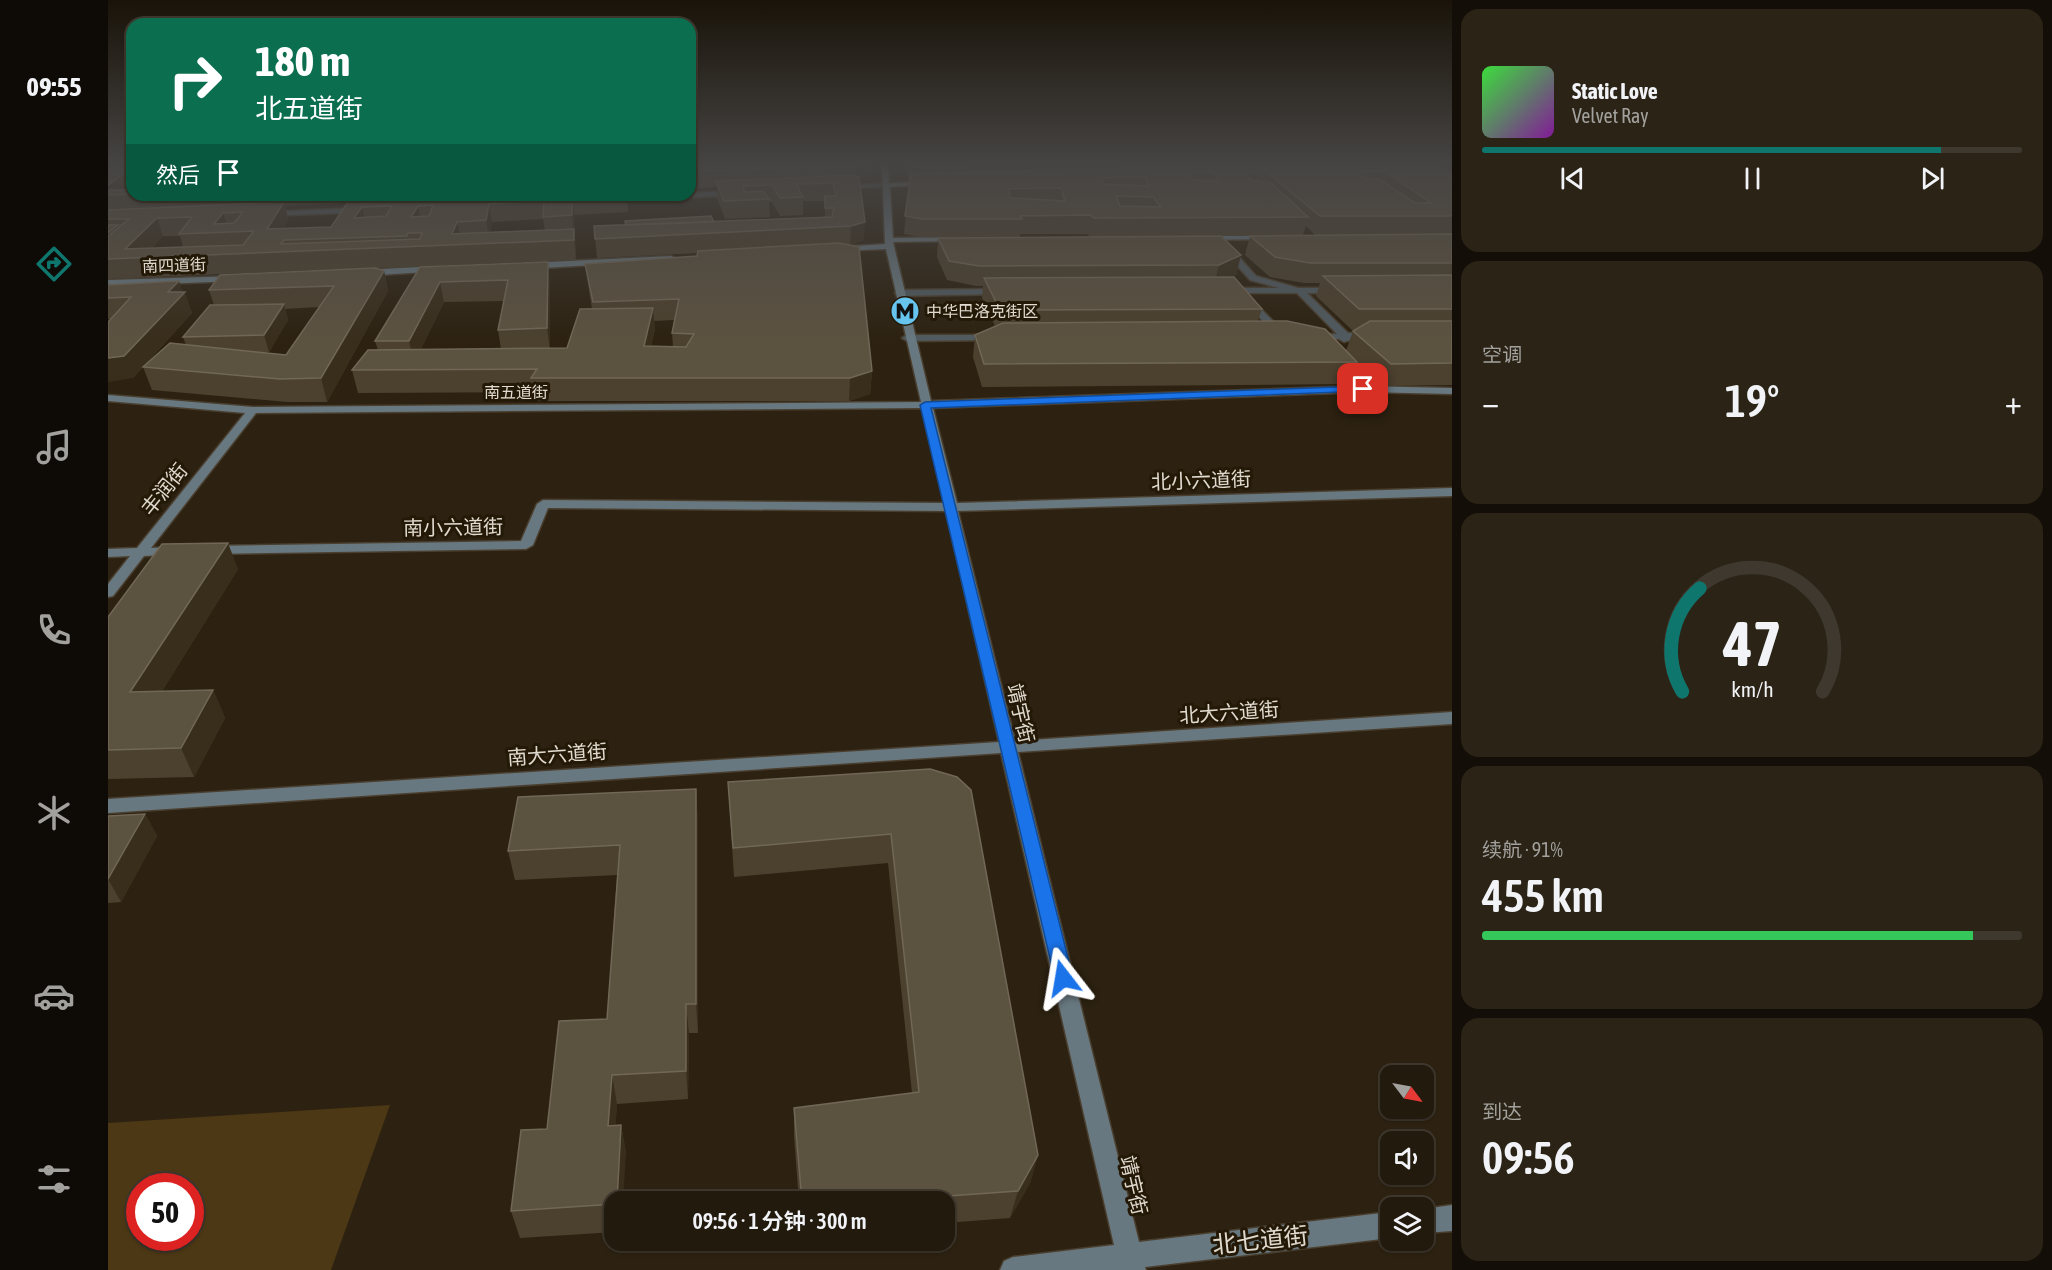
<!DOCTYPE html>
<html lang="zh">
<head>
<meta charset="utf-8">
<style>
  :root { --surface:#221a0d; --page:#2a2316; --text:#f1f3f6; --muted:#a2a19d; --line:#3f382e; --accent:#0f766e }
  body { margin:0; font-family:"Asap Condensed","Noto Sans SC",sans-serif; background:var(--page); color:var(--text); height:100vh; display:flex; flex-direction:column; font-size:22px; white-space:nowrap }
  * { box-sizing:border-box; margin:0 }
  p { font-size:20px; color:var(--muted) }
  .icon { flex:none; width:33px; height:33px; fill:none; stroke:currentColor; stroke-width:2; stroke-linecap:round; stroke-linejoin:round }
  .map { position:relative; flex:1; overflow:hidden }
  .side { display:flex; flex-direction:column; gap:9px; padding:9px; background:#130e07; width:600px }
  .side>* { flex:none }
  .banner { position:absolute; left:18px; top:18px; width:570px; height:183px; border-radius:18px; box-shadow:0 2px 4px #0004,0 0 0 2px var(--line); background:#0b6e4f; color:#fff; overflow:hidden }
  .needle { width:39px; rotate:122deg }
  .controls { position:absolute; left:1272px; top:1065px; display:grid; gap:12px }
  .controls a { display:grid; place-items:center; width:54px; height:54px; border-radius:12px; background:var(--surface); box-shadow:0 2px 4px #0004,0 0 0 2px var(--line); font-size:30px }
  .speed { position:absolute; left:18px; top:1173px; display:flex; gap:12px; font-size:30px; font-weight:700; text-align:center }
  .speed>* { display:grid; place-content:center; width:78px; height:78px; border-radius:50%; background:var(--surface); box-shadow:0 2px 4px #0004,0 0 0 2px var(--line); line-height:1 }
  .speed .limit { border:9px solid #d22; background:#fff; color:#111 }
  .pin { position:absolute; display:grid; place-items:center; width:51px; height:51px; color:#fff; margin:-26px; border-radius:12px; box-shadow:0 3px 9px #0006 }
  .me { position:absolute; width:66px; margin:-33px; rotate:346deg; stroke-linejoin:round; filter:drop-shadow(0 0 4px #0008) }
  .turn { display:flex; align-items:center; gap:21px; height:126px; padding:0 30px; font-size:27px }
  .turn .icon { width:78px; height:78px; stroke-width:2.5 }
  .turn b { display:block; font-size:42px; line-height:51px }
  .then { display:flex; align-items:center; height:57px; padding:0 30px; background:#0003; gap:12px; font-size:22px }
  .big { font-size:45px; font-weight:600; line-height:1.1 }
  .side .widget { flex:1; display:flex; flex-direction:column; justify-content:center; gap:9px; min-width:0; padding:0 21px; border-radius:18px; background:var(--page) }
  .side .dial { align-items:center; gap:0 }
  .dial svg { height:156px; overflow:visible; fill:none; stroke:var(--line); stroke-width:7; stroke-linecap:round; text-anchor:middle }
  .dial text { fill:var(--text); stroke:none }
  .song { display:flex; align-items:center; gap:18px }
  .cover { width:72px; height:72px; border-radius:9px; background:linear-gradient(135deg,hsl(120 70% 55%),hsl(290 70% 35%)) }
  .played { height:6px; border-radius:3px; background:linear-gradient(90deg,var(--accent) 85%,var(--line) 85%) }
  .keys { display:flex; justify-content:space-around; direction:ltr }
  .heat { display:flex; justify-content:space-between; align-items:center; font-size:33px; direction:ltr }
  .charge { height:9px; border-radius:4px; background:linear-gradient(90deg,#34c759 91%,var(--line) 0) }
  .trip { position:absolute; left:496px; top:1191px; width:351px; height:60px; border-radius:18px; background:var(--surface); box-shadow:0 2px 4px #0004,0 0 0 2px var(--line); font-weight:600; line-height:60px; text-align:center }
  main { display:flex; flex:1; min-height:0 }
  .tab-bar { display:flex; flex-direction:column; width:108px; justify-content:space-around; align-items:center; background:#0e0a05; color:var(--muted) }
  .tab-bar .icon { width:42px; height:42px }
  .tab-bar .on { color:var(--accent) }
  .tab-bar b { font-size:27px; color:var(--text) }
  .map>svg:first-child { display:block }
  .green { fill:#4c3815; fill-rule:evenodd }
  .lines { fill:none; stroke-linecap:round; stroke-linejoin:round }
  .street-casing { stroke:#4a3f2f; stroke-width:3 }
  .secondary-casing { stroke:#4a3f2f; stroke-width:3 }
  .street { fill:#505a5f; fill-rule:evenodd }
  .secondary { fill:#687880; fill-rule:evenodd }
  .wall { fill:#4c412f; fill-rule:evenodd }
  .shaded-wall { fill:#392e1c }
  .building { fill:#5c5240; stroke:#716757; stroke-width:1.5; fill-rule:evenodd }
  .route { fill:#1a73e8; stroke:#114b97; stroke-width:1.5 }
  .labels { text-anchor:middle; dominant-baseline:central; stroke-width:6; stroke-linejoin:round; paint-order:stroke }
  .far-street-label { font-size:16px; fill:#e1dacf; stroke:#241907 }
  .far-poi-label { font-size:16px; fill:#e1dacf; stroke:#241907; text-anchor:start }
  .street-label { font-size:20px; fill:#e1dacf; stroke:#241907 }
  .near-street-label { font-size:24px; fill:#e1dacf; stroke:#241907 }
</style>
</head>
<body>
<main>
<nav class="tab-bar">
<b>09:55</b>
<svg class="icon on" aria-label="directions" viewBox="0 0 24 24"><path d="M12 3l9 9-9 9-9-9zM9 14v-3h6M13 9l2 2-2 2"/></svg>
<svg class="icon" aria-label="music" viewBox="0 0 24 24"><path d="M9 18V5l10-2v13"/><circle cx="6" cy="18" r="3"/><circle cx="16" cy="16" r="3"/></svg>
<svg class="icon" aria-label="phone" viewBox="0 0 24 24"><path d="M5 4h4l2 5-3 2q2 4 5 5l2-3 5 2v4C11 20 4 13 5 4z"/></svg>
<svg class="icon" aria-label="climate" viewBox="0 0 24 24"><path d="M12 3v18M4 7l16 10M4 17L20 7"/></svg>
<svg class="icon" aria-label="car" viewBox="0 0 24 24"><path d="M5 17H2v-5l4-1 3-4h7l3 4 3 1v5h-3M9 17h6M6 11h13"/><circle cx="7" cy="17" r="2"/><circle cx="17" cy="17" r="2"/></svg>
<svg class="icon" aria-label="filters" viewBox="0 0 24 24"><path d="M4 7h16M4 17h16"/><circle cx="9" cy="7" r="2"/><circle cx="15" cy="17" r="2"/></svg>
</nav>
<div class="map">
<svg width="1344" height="1270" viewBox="0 0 1344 1270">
  <rect width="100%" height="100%" fill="#2d2211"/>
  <path class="green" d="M 282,1105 L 223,1270 L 0,1270 L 0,1123 ZM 32,1186 L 82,1186 L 82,1238 L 32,1238 Z"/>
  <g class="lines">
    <g class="street-casing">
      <path id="street" d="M 779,183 L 781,186 L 734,189 L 730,187 Z
        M 630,191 L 633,195 L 499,201 L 495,199 L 499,197 L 582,195 L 582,193 Z
        M 253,208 L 256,212 L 160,216 L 156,214 L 160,212 Z
        M 1116,247 L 1122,247 L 1148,276 L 1190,288 L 1233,288 L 1233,292 L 1230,293 L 1199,293 L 1240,333 L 1263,333 L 1268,336 C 1259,342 1246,338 1236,342 L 1231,339 L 1203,339 L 1201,337 L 1206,334 L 1229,334 L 1189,293 L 1116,293 L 1116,289 L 1119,288 L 1171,288 L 1142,280 L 1116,251 Z
        M 894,289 L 898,292 L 897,294 L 791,296 L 787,293 L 791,290 Z
        M 1135,297 L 1141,297 L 1177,333 L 1177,337 L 1171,337 L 1135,301 Z
        M 888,335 L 891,336 L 891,340 L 799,341 L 794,338 L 799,335 Z
        M 1228,359 L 1236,359 L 1259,387 L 1259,391 L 1251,391 L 1228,363 Z"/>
    </g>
    <g class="secondary-casing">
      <path id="secondary" d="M 774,163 L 780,163 L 781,183 L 822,182 L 826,184 L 782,187 L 785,238 L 851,237 L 855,239 L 851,241 L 785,242 L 823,401 L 1255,386 L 1344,388 L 1344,394 L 1255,392 L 825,408 L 849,503 L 1344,488 L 1344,496 L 850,511 L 907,741 L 1344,712 L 1344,724 L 910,752 L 1031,1242 L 1282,1212 L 1282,1238 L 1037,1267 L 1038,1270 L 892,1270 L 896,1261 L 905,1257 L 1006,1245 L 893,753 L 0,813 L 0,799 L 891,742 L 838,511 L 440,508 L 425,545 L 418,549 L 102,554 L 95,550 L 102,546 L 413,541 L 429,504 L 435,500 L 836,503 L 814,408 L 148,413 L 43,548 L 69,547 L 76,551 L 74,554 L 36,556 L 5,596 L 0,597 L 0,584 L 22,556 L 0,557 L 0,549 L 29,548 L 137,413 L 0,401 L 0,395 L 145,407 L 813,402 L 778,249 L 731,251 L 727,249 L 731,247 L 777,244 Z
        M 1160,235 L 1163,235 L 1163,239 L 1097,240 L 1093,238 L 1097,236 Z
        M 563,256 L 567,258 L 566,260 L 420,269 L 416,266 L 420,263 Z
        M 330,266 L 333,267 L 333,271 L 255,276 L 251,273 L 255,270 Z
        M 132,276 L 133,278 L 129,281 L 0,286 L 0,280 Z
        M 1344,1205 L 1344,1231 L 1316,1233 L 1316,1209 Z"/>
    </g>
    <use href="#street" class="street"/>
    <use href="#secondary" class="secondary"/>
  </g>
  <path class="wall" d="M 0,163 L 24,163 L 24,195 L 519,195 L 520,212 L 466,215 L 468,260 L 268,268 L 276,271 L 280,291 L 219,402 L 179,402 L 44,390 L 35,367 L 25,378 L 3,319 L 0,319 L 0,285 L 75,292 L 84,313 L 35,367 L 78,345 L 75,337 L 106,305 L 101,290 L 230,269 L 0,279 ZM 239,203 L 223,227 L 175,228 L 180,220 L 177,206 ZM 435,219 L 437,230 L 382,232 L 384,222 ZM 55,236 L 72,236 L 75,247 L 44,248 ZM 211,307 L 178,355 L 154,352 L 161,352 L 180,320 L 177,309 Z
    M 582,163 L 589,166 L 607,164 L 606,163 L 762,163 L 761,175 L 752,179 L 756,240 L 742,245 L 764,371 L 762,394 L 741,401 L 426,401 L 425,392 L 250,393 L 244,370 L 270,350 L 267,341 L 312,267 L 442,282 L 442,349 L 459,348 L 484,309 L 480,284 L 477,264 L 589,256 L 590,253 L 489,258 L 486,226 L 717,217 L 717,201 L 695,201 L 695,215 L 672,216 L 664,202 L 661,202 L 662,217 L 617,219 L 609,198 L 609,187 L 582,189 ZM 396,301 L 390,330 L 393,349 L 313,349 L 336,302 ZM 566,320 L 564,333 L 565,347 L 543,346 L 547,329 L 546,321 Z
    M 797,163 L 1327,163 L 1344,172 L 1344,385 L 1275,386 L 1248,363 L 1241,384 L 874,387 L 865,357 L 867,335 L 887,326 L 874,298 L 875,286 L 868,286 L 839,280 L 829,257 L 830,238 L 848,238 L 812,237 L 796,234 L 801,181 ZM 1147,172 L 1148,172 L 1146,180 L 1145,180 ZM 1198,226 L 1207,235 L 1304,235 L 1142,236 L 1137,255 L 1162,277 L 1196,283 L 1212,283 L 1208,296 L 1244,330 L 1247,330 L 1245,331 L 1238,351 L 1150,321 L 1154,309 L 1124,277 L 1128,275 L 1133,255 L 1114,236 L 1195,235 ZM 912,234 L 979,234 L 982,237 L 912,237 Z
    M 130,569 L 54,691 L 105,690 L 117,718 L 86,777 L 0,779 L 0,617 Z
    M 822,769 L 930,1155 L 922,1183 L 902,1218 L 837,1223 L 837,1202 L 691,1202 L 686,1136 L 686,1108 L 804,1093 L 780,863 L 626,877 L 620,782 Z
    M 37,814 L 49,836 L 13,902 L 0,903 L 0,816 Z
    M 590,818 L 590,1033 L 581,1033 L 580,1099 L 509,1104 L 507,1126 L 513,1125 L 518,1153 L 507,1202 L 507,1232 L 412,1238 L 403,1211 L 439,1129 L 499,1019 L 509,875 L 407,880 L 400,851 Z"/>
  <path class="shaded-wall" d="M 753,163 L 762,163 L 761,175 L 747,182 L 747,165 Z
    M 24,168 L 24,189 L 0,195 L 0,185 Z
    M 464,197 L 466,215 L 468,260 L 464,215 Z
    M 176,202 L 180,220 L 165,248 L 159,229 Z
    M 381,204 L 384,222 L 381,239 L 378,220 Z
    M 310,206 L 314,224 L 303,217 Z
    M 254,207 L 258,225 L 246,218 Z
    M 115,213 L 121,231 L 106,224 Z
    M 49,218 L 55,236 L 35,257 L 17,249 Z
    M 349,222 L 353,240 L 344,234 Z
    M 757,222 L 756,240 L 742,245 L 743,226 Z
    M 10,225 L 17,244 L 0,237 L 0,233 Z
    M 1133,255 L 1128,275 L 1106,285 L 1111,265 Z
    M 440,262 L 442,282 L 442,350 L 439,328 Z
    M 276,271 L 280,291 L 219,402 L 213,378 Z
    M 71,281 L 75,294 L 77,292 L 84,313 L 25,378 L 0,382 L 0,358 L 60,292 Z
    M 332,282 L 336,302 L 306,363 L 301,341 Z
    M 176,304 L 180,320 L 161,352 L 156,335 Z
    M 545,308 L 547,329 L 537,368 L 536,346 Z
    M 764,371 L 762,394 L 741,401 L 742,378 Z
    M 120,543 L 130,569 L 35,721 L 22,692 Z
    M 105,690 L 117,718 L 86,777 L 73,748 Z
    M 588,789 L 590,818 L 590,1033 L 588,1004 Z
    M 37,814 L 49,836 L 13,902 L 0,879 Z
    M 578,1004 L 581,1033 L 580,1099 L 578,1071 Z
    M 504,1075 L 509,1104 L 506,1154 L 500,1126 Z
    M 513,1125 L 518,1153 L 515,1202 L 509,1202 Z
    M 930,1155 L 922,1183 L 902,1218 L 910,1191 Z"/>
  <path class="building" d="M 0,163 L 24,163 L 24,168 L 0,185 L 0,166 L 1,165 L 0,165 Z
    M 582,163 L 588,163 L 589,166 L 612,164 L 612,163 L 632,163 L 633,165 L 651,164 L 651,163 L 753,163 L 747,165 L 582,172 Z
    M 802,163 L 912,163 L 803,165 Z
    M 1235,163 L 1327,163 L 1344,172 L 1344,216 L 1212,216 L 1150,165 ZM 1276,171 L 1323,203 L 1307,203 L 1271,179 L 1258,179 L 1248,172 Z
    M 1140,165 L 1147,172 L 1138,173 L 1143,180 L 1163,183 L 1200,217 L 986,218 L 982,215 L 912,216 L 914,219 L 814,219 L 797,216 L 803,174 ZM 1081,172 L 1105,172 L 1111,181 L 1085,180 ZM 1038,177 L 1040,186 L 995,184 L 993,178 ZM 953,188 L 957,201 L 903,198 L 900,189 ZM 1008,196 L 1045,197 L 1053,207 L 1012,206 Z
    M 745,175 L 751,177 L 757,222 L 743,226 L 487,239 L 486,226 L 724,217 L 726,208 L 717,208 L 717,196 L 728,196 L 725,183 L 688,184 L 695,197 L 672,198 L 664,185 L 635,186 L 637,192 L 655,191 L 661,199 L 616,201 L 608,181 Z
    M 24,186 L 24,194 L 0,195 L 0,190 L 19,190 Z
    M 328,195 L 503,195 L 464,197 L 464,215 L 435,217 L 436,201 L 381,204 L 378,220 L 349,222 L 344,234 L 466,229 L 466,240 L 0,259 L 0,236 L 21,219 L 0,219 L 0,210 L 176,202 L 159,229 L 223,227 L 242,199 ZM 325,205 L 321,216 L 303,217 L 310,206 ZM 284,206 L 278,216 L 246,218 L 254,207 ZM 135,212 L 126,223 L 106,224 L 115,213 ZM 84,217 L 71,234 L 146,231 L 135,245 L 17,249 L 49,218 ZM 300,233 L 314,233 L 312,239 L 173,244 L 176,240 L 299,236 Z
    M 603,216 L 606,222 L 518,225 L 517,221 Z
    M 0,225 L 10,225 L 0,233 Z
    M 1344,234 L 1344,263 L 1202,263 L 1167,257 L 1142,236 Z
    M 1113,236 L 1133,255 L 1111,265 L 871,266 L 841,261 L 830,238 Z
    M 731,243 L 751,247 L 764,371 L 742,378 L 423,378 L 429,369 L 244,370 L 260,350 L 459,348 L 472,309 L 545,308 L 536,346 L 578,347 L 586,334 L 564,333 L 571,299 L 485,302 L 477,264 L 589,256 L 590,251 Z
    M 440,262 L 439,328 L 390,330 L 400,280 L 332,282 L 301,341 L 267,341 L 312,267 Z
    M 267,268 L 276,271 L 213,378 L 172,379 L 35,367 L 62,343 L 178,355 L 226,286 L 101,290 L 112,275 Z
    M 1344,275 L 1344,309 L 1251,309 L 1215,276 Z
    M 1126,277 L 1154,309 L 892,310 L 876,278 Z
    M 71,281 L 60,292 L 77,292 L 16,356 L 0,358 L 0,322 L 23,297 L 0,298 L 0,285 Z
    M 176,304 L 156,335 L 75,337 L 102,305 Z
    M 1179,321 L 1217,329 L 1249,362 L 876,364 L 867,335 L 895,323 Z
    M 1262,321 L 1344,321 L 1344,363 L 1283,364 L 1245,331 Z
    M 120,543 L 22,692 L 105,690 L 73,748 L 0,750 L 0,617 L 54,544 Z
    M 822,769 L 849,777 L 863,790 L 930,1155 L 910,1191 L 757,1202 L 694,1202 L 686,1108 L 811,1092 L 783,834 L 625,848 L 620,782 Z
    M 588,789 L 588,1004 L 578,1004 L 578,1071 L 504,1075 L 500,1126 L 513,1125 L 509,1202 L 507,1202 L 507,1204 L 403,1211 L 413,1130 L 439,1129 L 451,1021 L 499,1019 L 512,845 L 400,851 L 410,797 Z
    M 37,814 L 0,879 L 0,816 Z"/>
  <linearGradient id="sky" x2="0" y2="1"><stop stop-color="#191309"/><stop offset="0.48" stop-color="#464443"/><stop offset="1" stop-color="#464443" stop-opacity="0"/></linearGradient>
  <rect width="1344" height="340" fill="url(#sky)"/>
  <path class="route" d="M 1255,386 L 1259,387 L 1259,391 L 823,408 L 965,978 L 962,984 L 955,987 L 948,984 L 812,405 L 817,402 Z"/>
  <defs>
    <g id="metro-disc" transform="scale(1.5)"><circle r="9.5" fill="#67c4ef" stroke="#241907"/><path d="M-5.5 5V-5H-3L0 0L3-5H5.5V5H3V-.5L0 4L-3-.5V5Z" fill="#111"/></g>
  </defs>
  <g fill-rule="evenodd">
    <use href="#metro-disc" x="797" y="311"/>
  </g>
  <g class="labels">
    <g class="far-street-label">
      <text transform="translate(66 265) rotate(-2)">南四道街</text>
      <text x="408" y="392">南五道街</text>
    </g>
    <g class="far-poi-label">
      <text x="818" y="311">中华巴洛克街区</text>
    </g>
    <g class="street-label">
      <text transform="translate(1093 480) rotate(-2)">北小六道街</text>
      <text transform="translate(56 489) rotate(-51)">丰润街</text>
      <text transform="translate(345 527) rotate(-1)">南小六道街</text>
      <text transform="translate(1121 712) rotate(-4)">北大六道街</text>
      <text transform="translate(913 713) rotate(77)">靖宇街</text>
      <text transform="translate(449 754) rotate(-4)">南大六道街</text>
      <text transform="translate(1026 1185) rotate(77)">靖宇街</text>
    </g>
    <g class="near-street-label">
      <text transform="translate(1152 1240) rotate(-6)">北七道街</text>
    </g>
  </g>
</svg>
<div class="controls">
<a><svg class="needle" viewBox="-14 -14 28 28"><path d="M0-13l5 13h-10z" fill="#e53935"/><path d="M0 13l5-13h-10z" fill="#a2a19d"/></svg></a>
<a><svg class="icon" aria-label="sound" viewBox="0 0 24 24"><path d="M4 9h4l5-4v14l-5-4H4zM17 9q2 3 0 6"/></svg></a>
<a><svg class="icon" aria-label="layers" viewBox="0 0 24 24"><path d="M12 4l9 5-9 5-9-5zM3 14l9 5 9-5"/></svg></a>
</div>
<div class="speed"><div class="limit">50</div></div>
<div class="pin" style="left:1255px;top:389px;background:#d93025"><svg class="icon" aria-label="arrive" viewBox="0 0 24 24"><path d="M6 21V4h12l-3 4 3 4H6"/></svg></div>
<svg class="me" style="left:955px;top:978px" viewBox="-20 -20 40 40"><path d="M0-17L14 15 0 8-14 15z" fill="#1a73e8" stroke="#fff" stroke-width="4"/></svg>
<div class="trip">09:56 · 1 分钟 · 300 m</div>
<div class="banner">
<div class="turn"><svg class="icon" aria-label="right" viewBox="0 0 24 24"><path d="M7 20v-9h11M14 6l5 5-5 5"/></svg><div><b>180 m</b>北五道街</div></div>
<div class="then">然后<svg class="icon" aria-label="arrive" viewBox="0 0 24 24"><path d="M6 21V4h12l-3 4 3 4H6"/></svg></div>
</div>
</div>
<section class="side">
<div class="widget">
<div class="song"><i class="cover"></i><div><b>Static Love</b><p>Velvet Ray</p></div></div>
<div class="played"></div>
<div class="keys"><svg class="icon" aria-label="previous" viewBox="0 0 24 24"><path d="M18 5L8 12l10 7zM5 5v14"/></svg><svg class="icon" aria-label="pause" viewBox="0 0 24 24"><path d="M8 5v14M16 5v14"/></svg><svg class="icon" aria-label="next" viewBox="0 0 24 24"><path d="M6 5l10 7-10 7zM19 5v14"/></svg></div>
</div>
<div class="widget"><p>空调</p>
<div class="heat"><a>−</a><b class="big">19°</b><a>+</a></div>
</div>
<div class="widget dial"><svg viewBox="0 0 100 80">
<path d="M14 69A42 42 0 1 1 86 69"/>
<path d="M14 69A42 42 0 0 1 23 16" stroke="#0f766e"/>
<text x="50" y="56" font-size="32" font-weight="700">47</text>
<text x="50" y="72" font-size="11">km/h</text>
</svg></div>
<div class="widget"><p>续航 · 91%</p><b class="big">455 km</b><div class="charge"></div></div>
<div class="widget"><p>到达</p><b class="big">09:56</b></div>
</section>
</main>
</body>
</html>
